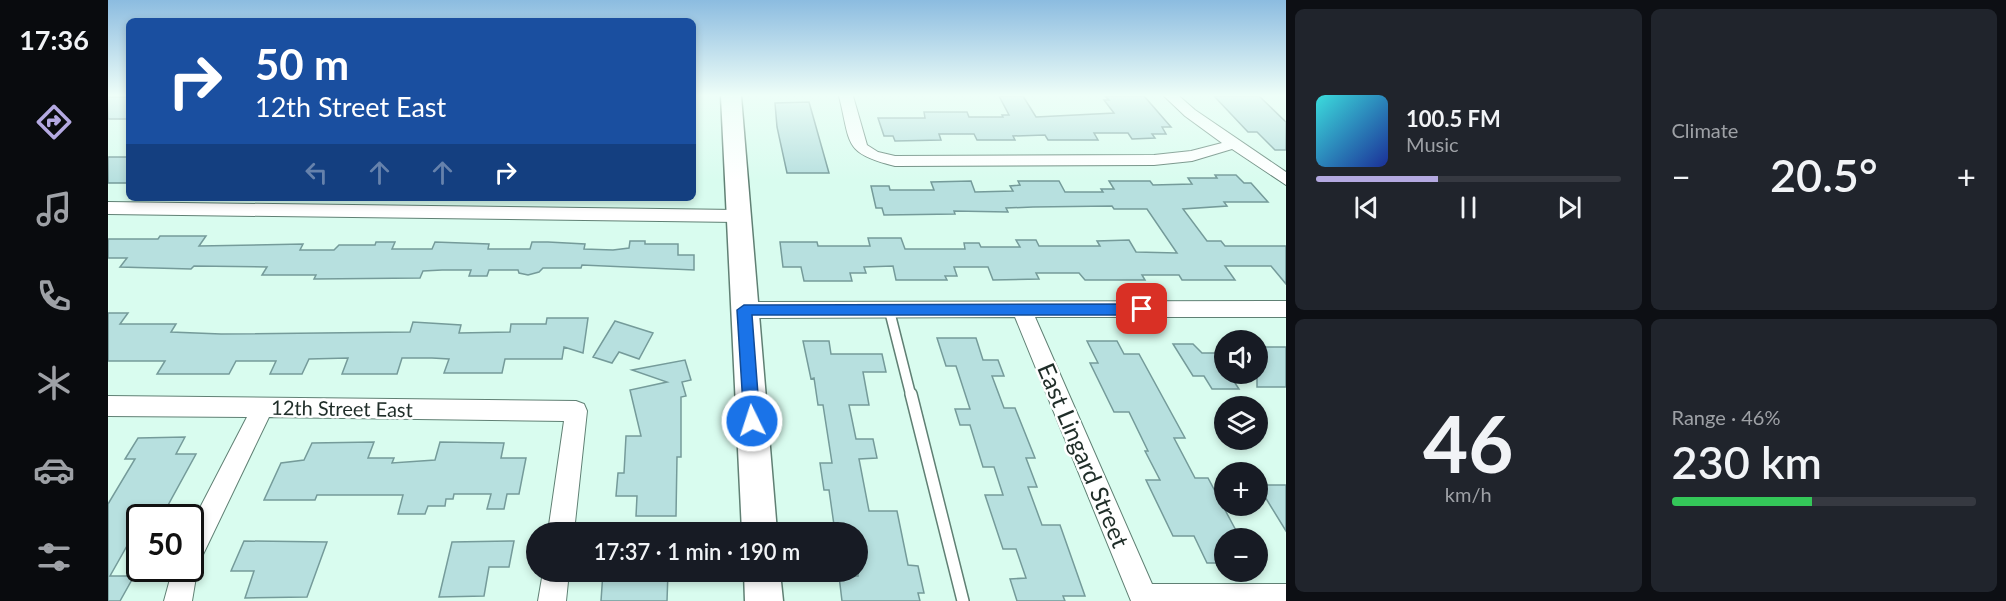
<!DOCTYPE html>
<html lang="en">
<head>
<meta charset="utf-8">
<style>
  :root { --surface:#171b24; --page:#20242c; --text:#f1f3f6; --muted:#9ea1a6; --line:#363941; --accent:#b4a9e1 }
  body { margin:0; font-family:Lato,sans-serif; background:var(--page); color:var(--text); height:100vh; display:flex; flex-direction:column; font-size:22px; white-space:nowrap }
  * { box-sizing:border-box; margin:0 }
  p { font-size:20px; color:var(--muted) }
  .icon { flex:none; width:33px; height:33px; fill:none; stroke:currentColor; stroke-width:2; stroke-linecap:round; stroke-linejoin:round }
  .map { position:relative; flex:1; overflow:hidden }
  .sheet { display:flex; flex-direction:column; gap:9px; padding:9px; background:#0d0f14; width:720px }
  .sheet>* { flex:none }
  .guide { position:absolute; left:18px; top:18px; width:570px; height:183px; border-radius:9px; box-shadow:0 3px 9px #0003; background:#1a4fa0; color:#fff; overflow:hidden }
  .tools { position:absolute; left:1106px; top:330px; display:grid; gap:12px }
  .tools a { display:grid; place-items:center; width:54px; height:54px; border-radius:50%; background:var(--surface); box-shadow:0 3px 9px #0003; font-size:30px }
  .speed { position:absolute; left:18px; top:504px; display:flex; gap:12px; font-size:30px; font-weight:700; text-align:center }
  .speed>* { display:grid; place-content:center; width:78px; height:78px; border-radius:50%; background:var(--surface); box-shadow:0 3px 9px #0003; line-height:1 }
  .speed .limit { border:3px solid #111; border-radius:9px; background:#fff; color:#111 }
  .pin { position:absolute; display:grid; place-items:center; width:51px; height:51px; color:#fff; margin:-26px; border-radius:12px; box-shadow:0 3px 9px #0006 }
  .me { position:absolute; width:66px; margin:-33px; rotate:356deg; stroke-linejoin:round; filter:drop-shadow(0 0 4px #0008) }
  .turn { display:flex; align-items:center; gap:21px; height:126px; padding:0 30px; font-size:27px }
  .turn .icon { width:78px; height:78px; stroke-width:2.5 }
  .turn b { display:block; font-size:42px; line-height:51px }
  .lanes { display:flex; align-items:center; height:57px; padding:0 30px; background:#0003; justify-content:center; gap:30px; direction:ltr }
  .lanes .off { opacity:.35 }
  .big { font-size:45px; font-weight:600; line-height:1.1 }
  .sheet .tile { flex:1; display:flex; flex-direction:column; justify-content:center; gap:9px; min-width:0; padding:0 21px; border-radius:9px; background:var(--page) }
  .sheet .dial { align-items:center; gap:0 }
  .dial b { font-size:78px; line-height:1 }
  .song { display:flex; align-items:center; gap:18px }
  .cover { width:72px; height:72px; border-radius:9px; background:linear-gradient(135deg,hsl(180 70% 55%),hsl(230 70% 35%)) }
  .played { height:6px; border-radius:3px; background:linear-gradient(90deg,var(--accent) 40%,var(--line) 40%) }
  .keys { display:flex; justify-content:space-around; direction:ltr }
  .heat { display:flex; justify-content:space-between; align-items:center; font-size:33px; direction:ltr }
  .charge { height:9px; border-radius:4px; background:linear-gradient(90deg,#34c759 46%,var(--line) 0) }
  .sheet .tiles { flex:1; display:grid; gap:9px; grid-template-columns:repeat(2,1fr) }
  .trip { position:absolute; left:418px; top:522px; width:342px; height:60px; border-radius:30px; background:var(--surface); box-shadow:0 3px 9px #0003; font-weight:600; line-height:60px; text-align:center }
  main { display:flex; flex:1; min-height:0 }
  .menu { display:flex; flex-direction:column; width:108px; justify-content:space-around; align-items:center; background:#090b0e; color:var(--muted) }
  .menu .icon { width:42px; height:42px }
  .menu .selected { color:var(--accent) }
  .menu b { font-size:27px; color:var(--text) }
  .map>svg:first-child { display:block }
  .building { fill:#b7e0df; stroke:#759b9a; stroke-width:1.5 }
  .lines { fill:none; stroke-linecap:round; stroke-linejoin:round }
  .lane-far1-casing { stroke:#608074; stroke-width:12 }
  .lane-casing { stroke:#608074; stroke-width:14 }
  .street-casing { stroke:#608074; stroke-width:2 }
  .secondary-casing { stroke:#608074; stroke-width:3 }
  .lane-far1 { stroke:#fff; stroke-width:9 }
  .lane { stroke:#fff; stroke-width:11 }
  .street { fill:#fff; fill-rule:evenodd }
  .secondary { fill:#fff; fill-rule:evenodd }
  .route { fill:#1a73e8; stroke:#114b97; stroke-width:1.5 }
  .labels { text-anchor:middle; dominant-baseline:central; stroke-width:5; stroke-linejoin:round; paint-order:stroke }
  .street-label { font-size:20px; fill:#1f2d28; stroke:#fff }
  .near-street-label { font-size:24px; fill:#1f2d28; stroke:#fff }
</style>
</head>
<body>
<main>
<nav class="menu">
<b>17:36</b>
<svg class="icon selected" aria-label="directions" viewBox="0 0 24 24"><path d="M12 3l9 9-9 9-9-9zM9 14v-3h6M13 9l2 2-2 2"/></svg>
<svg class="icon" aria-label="music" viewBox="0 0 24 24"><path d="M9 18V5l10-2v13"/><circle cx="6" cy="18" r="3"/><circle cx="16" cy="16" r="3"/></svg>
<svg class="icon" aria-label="phone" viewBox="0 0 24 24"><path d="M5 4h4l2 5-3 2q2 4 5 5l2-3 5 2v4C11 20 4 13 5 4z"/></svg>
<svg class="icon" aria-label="climate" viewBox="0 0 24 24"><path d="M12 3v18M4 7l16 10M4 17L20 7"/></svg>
<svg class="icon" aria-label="car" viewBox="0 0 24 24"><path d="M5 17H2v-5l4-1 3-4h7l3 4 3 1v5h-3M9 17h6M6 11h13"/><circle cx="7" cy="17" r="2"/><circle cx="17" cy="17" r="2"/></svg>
<svg class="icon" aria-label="filters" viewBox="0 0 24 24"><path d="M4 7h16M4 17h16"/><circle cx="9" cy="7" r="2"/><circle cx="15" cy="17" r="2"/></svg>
</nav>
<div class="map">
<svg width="1178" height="601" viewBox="0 0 1178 601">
  <rect width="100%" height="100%" fill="#d9fcef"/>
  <path class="building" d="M 891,96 L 915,96 L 928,117 L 1006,113 L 996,100 L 1001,100 L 997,96 L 1036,96 L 1063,127 L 1054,127 L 1058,134 L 1044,134 L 1047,138 L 1024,139 L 1020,133 L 986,133 L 990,140 L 940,140 L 937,135 L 905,136 L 907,140 L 869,140 L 866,134 L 831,134 L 833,140 L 787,141 L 785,136 L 776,136 L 770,118 L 817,118 L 816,112 L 859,112 L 861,117 L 895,117 L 894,115 L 901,115 Z
    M 1106,96 L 1151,96 L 1178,122 L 1178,150 L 1167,150 L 1149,132 L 1140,132 Z
    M 0,97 L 21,97 L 21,119 L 0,119 Z
    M 701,102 L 721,173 L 679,173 L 669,127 L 667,103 Z
    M 0,157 L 21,157 L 21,183 L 0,183 Z
    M 1107,175 L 1128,175 L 1136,183 L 1143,183 L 1160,202 L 1116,202 L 1119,206 L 1075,209 L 1099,241 L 1113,241 L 1117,246 L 1178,246 L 1178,284 L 1163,266 L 1117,266 L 1127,280 L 1074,280 L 1071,275 L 1034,275 L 1037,280 L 977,280 L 971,273 L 928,273 L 931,279 L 885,280 L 880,267 L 846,267 L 849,276 L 837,276 L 839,280 L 788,280 L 785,266 L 756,267 L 758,273 L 742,273 L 744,281 L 696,281 L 693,267 L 675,267 L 672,242 L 709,242 L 710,246 L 762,246 L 760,238 L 793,238 L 797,249 L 857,249 L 856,243 L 871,243 L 873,247 L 912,247 L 908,240 L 928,240 L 931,246 L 992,246 L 989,241 L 1021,240 L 1028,252 L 1069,253 L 1039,209 L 1006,209 L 1004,206 L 925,207 L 898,208 L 900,212 L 846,211 L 847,214 L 776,215 L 774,208 L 768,208 L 763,186 L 781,186 L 782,190 L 826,190 L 823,182 L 863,181 L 867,192 L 905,191 L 902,186 L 912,185 L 910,181 L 951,181 L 957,192 L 995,192 L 993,189 L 1006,189 L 1001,181 L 1042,181 L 1045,185 L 1084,184 L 1080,178 L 1109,178 Z
    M 52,236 L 98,236 L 91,246 L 195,244 L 192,250 L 226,250 L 231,245 L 267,245 L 268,242 L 287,242 L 284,249 L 324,249 L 327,242 L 381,244 L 380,249 L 422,249 L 424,242 L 440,242 L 477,244 L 476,249 L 505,250 L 521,248 L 522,241 L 537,241 L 537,244 L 570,244 L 570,255 L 586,255 L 586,270 L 474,265 L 473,268 L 435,268 L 431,272 L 420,275 L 411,273 L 410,270 L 381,270 L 379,276 L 361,276 L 363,270 L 334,270 L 315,271 L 312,278 L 206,279 L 208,275 L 154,275 L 159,267 L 86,266 L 83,269 L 12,267 L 19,258 L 0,258 L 0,239 L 50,239 Z
    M 0,313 L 20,313 L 12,324 L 68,324 L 63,332 L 113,334 L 302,332 L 305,322 L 353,325 L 351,333 L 402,332 L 403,324 L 438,324 L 439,318 L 480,318 L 475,353 L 456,347 L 454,359 L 397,359 L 394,373 L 336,373 L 341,359 L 324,358 L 294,358 L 289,374 L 234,374 L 240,358 L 201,359 L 194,374 L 162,374 L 168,361 L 128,361 L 121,374 L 49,374 L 57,361 L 0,361 Z
    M 507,321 L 545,333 L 531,359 L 511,352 L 504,363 L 485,357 Z
    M 829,338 L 868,338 L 875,360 L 890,360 L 896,376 L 884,376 L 896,408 L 907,408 L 927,458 L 918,458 L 929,487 L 920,487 L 934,525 L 952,525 L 977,596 L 955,596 L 957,601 L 909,601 L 902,579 L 918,578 L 908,549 L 895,549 L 877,495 L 895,495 L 886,467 L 875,467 L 862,425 L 852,425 L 847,409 L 862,409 L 848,366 L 838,366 Z
    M 695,341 L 721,341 L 723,354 L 774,354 L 778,372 L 755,372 L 761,405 L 741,405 L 748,439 L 765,439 L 769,458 L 751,459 L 761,511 L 789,511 L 800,565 L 810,566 L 816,593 L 810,593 L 812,601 L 734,601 L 731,576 L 750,576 L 750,532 L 727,532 L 721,490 L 716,490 L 712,463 L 724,463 L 715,405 L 710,405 L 706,378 L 703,379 Z
    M 979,341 L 1009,341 L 1016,354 L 1031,354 L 1077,438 L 1066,438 L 1087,478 L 1100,478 L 1132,538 L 1116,538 L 1116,563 L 1099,563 L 1086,536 L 1065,536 L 1038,480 L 1052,480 L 1037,451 L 1040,451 L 1021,412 L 1006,412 L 982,363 L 990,363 Z
    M 1065,344 L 1085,344 L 1094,353 L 1108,353 L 1116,366 L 1116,374 L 1121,374 L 1131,389 L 1104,389 L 1096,376 L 1085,376 Z
    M 1149,347 L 1178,347 L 1178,387 L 1149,387 Z
    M 577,360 L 583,380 L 574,382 L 578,396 L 573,397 L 573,457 L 569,457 L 568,516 L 528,516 L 529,496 L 508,496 L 510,473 L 516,473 L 518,436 L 533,436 L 522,390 L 559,382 L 524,370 Z
    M 77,437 L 68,454 L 88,454 L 53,518 L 32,518 L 32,530 L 28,530 L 2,576 L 26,576 L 12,601 L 0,601 L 0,504 L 27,459 L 17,459 L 30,438 Z
    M 266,442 L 260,458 L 286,458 L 284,463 L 327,460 L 332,442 L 396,443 L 393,458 L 418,458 L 411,494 L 399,494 L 396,509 L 379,509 L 383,494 L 346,494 L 345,499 L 338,499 L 337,506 L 320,506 L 317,514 L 290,514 L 295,495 L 209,495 L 207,500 L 156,500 L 173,463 L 196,460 L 204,443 Z
    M 1152,485 L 1178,485 L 1178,531 L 1154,492 Z
    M 136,541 L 219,542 L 199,597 L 137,598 L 146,571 L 123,571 Z
    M 406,541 L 401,567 L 381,567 L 376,596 L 331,597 L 344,542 Z
    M 495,572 L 560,572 L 559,601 L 493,601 Z"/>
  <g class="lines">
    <g class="lane-far1-casing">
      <path id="lane-far1" d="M 781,309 L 803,396"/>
    </g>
    <g class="lane-casing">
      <path id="lane" d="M 803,394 L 855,601"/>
    </g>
    <g class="street-casing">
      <path id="street" d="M 731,96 L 745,96 L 759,145 L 770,152 L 787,156 L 1046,155 L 1083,151 L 1114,143 L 1077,116 L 1056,96 L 1071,96 L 1087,110 L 1178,172 L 1178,185 L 1124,149 L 1084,161 L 1046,165 L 787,166 C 735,153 743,144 731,96 Z
        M 0,202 L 629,210 L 638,216 L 629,222 L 0,214 Z
        M 1178,301 L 1178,317 L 927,317 L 1044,584 L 1178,584 L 1178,601 L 1023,601 L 907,317 L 636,318 L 629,315 L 626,310 L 629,305 L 636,302 Z
        M 0,396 L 468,401 L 476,404 L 479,411 L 466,532 L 440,532 L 456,421 L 161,417 L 90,565 L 84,601 L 56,601 L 65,568 L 82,568 L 82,527 L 139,417 L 0,416 Z
        M 435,572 L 461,572 L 458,601 L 430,601 Z"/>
    </g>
    <g class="secondary-casing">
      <path id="secondary" d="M 613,96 L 633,96 L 669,532 L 634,532 Z
        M 636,572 L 672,572 L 675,601 L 637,601 Z"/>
    </g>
    <use href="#lane-far1" class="lane-far1"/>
    <use href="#lane" class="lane"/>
    <use href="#street" class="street"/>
    <use href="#secondary" class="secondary"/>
  </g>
  <linearGradient id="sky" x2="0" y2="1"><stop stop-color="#8cbce0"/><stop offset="0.53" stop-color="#eefef8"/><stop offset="1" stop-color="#eefef8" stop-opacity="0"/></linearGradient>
  <rect width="1178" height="180" fill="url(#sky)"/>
  <path class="route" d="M 1034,304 L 1041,309 L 1034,315 L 644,315 L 652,421 L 650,426 L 638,426 L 636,421 L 629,310 L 636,305 Z"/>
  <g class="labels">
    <g class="street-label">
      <text transform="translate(234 408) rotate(1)">12th Street East</text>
    </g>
    <g class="near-street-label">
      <text transform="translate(976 455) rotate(67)">East Lingard Street</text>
    </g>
  </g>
</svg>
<div class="tools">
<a><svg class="icon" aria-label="sound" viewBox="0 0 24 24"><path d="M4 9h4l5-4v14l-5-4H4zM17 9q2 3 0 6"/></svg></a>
<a><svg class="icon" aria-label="layers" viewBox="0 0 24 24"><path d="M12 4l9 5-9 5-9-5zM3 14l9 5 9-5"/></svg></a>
<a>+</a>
<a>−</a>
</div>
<div class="speed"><div class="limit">50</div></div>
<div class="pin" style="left:1034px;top:309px;background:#d93025"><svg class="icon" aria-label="arrive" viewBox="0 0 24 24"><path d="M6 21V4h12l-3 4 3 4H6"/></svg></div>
<svg class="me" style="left:644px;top:421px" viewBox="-20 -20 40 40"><circle r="17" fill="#1a73e8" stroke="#fff" stroke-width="3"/><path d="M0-11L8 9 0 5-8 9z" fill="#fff"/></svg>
<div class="trip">17:37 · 1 min · 190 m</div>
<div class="guide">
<div class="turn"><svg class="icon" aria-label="right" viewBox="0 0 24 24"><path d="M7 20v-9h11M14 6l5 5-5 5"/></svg><div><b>50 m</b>12th Street East</div></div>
<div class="lanes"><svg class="icon off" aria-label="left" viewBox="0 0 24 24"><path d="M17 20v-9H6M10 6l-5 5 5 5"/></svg><svg class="icon off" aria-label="ahead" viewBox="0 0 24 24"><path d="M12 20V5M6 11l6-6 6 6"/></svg><svg class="icon off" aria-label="ahead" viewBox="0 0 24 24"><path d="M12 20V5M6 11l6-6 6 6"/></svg><svg class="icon" aria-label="right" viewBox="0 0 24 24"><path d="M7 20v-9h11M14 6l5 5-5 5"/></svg></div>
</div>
</div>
<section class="sheet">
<div class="tiles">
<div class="tile">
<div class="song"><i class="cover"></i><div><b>100.5 FM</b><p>Music</p></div></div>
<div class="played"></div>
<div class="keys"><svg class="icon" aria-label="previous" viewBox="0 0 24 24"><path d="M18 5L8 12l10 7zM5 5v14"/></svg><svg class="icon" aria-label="pause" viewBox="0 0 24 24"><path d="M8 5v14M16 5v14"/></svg><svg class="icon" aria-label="next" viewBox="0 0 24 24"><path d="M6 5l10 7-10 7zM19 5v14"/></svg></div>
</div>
<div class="tile"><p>Climate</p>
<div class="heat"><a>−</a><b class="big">20.5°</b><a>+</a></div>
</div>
<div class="tile dial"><b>46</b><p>km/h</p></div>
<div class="tile"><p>Range · 46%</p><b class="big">230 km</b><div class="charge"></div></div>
</div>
</section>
</main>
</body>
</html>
